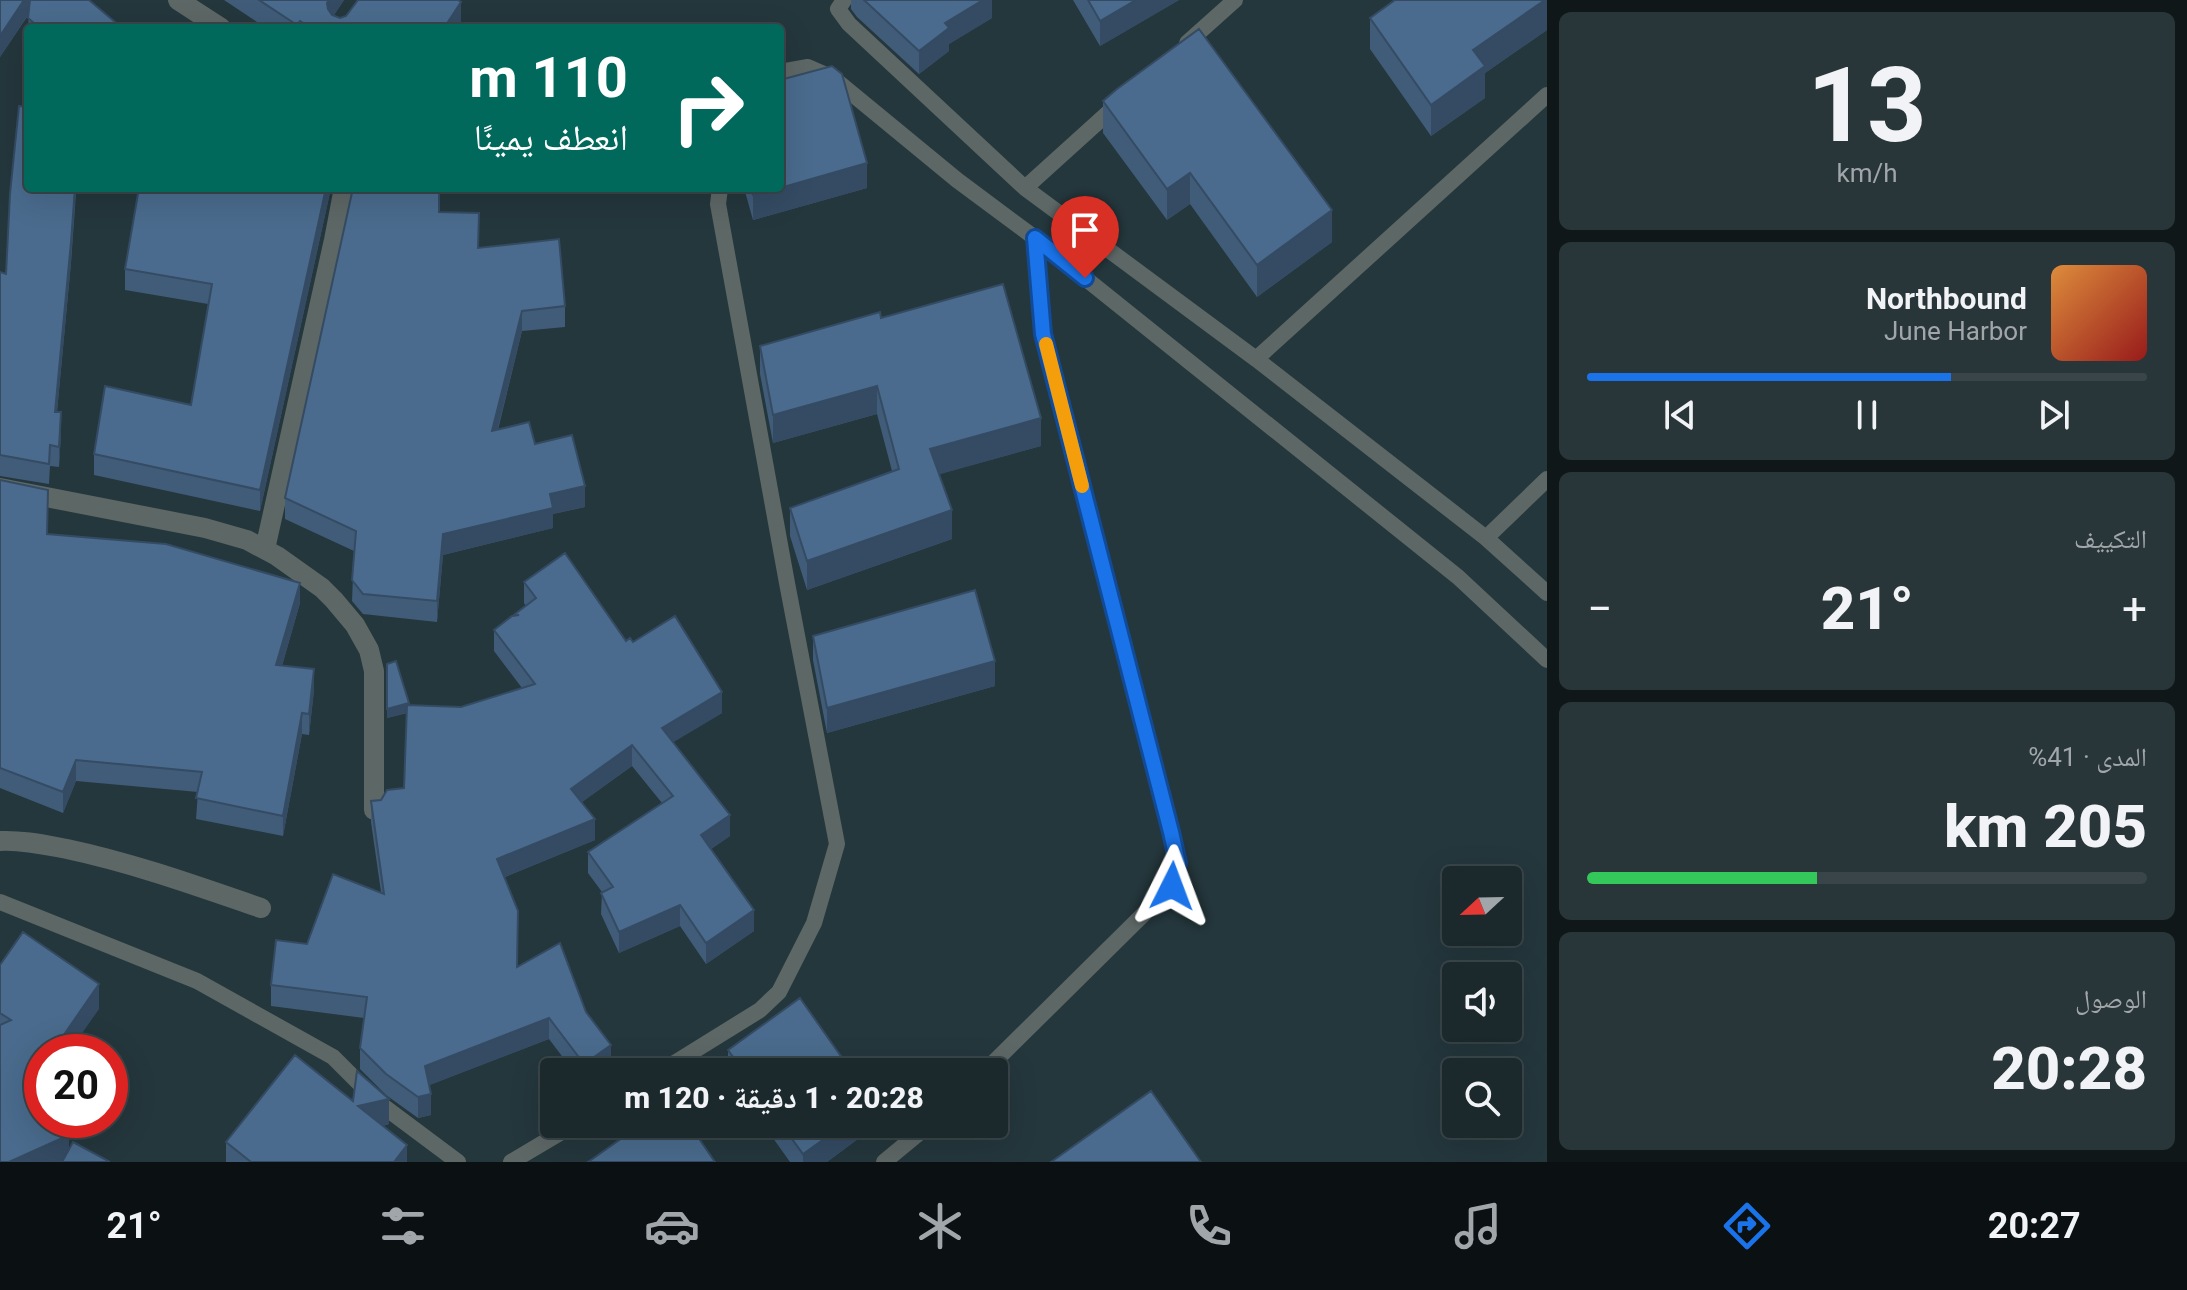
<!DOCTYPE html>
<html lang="ar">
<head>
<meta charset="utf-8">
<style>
  :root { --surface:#1b292d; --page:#283539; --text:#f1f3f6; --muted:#a0a6aa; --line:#394549; --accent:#1a73e8 }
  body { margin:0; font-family:Roboto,"Noto Naskh Arabic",sans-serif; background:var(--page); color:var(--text); direction:rtl; height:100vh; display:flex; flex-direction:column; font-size:30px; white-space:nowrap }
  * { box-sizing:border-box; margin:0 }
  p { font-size:26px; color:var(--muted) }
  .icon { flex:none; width:44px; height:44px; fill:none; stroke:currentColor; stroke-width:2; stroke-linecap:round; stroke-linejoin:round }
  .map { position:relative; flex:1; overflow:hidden; direction:ltr }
  .drawer { display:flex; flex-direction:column; gap:12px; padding:12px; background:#0f1719; width:640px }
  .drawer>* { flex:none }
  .banner { position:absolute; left:24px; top:24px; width:760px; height:168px; border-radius:8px; box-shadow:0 8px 32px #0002,0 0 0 2px var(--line); direction:rtl; background:#00695c; color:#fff; overflow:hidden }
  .needle { width:52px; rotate:248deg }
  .tools { position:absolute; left:1442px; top:866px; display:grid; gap:16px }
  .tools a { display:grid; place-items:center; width:80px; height:80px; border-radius:8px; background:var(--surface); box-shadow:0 8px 32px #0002,0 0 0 2px var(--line); font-size:40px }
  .speed { position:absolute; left:24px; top:1034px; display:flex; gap:16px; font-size:40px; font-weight:700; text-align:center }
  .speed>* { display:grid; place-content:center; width:104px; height:104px; border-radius:50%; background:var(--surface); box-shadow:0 8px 32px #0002,0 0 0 2px var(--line); line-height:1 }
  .speed .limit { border:12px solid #d22; background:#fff; color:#111 }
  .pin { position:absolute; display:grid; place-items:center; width:68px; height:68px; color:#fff; margin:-82px -34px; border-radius:50% 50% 50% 0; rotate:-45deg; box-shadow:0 0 8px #0007 }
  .pin .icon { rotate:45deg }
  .me { position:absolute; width:88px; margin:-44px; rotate:3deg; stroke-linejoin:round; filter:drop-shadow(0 0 6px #0008) }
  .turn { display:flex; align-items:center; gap:28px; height:168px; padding:0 24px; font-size:36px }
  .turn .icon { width:104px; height:104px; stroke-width:2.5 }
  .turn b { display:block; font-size:56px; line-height:68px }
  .big { font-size:60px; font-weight:800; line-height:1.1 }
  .drawer .card { flex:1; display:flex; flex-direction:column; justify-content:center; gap:12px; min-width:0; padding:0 28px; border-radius:12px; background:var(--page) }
  .drawer .dial { align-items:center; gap:0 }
  .dial b { font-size:104px; line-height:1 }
  .song { display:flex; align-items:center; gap:24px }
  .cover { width:96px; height:96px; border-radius:12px; background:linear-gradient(135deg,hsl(30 70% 55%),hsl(0 70% 35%)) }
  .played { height:8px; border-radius:4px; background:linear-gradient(90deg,var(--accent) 65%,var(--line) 65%) }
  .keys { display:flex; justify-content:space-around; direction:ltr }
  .heat { display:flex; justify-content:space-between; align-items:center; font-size:44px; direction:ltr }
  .charge { height:12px; border-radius:6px; background:linear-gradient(90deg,#34c759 41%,var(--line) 0) }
  .trip { position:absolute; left:540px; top:1058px; width:468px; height:80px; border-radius:8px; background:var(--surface); box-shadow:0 8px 32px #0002,0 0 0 2px var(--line); font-weight:800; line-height:80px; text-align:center; direction:rtl }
  .menu { display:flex; height:128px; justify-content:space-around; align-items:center; background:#0b1012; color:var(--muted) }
  .menu .icon { width:56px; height:56px }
  .menu .active { color:var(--accent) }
  .menu b { font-size:36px; color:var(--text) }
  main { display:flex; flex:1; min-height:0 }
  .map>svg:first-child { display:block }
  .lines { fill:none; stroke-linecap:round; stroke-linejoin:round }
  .service { stroke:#5d6765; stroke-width:16 }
  .minor { stroke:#5d6765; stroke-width:20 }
  .wall { fill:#405c79 }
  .shaded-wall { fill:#344b63 }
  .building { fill:#4a6b8d; stroke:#344b63; stroke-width:2 }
  .route-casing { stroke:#114b97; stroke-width:20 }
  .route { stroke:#1a73e8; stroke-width:14 }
  .slow { stroke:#f59e0b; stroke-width:14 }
</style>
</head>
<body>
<main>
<section class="drawer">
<div class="card dial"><b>13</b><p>km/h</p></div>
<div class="card">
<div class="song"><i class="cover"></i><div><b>Northbound</b><p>June Harbor</p></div></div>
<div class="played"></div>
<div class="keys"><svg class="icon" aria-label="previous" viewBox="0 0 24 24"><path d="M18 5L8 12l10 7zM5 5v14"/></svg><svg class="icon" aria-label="pause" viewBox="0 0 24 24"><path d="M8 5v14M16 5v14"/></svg><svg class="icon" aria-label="next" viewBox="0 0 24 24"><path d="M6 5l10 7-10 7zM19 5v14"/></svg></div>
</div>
<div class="card"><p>التكييف</p>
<div class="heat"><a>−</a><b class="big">21°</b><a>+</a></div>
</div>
<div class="card"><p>المدى · 41%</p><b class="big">205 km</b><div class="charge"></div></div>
<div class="card"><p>الوصول</p><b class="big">20:28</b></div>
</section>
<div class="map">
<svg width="1547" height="1162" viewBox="0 0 1547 1162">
  <rect width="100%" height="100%" fill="#24373c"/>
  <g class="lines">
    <path class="service" d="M 844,0 L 838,9 L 849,24 L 1025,188 L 1256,359 L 1486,538 L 1547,593
      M 1187,43 L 1235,0
      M 780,72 L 808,67 L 833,78 L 957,180 L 1035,238 L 1458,577 L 1547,660
      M 1025,188 L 1119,103
      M 1256,359 L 1547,95
      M 1486,538 L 1547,479
      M 0,902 L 197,981 L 333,1057 L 379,1103 L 458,1162
      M 660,1072 L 760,1010 L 779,992 L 814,923 L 837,844 L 787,583 L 718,204 L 720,188
      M 984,1072 L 1172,886 L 1178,863 L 1043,334 L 1035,238
      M 511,1162 L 575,1124
      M 884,1162 L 930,1124"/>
    <path class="minor" d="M 178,0 L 221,28
      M 0,488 L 205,528 L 247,540 L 277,556 L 322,588 L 334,600 L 355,625 L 369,650 L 374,671 L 374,810
      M 265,549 L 334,240 L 344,188
      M 0,841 C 23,840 45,845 67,849 C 133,863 197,886 261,908"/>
  </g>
  <path class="wall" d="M 0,0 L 121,28 L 28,28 L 29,14 L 0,57 Z
    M 224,0 L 344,0 L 334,15 L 340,18 L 461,25 L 459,28 L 266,28 Z
    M 851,0 L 992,0 L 992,18 L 949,44 L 949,51 L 919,74 L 857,17 L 851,9 Z
    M 1073,0 L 1179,0 L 1100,46 Z
    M 1547,0 L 1547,30 L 1485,73 L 1485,98 L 1431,136 L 1370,49 L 1370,18 Z
    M 1103,101 L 1332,242 L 1257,297 L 1190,204 L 1167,220 L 1103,133 Z
    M 28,188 L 79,188 L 78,193 L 76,193 L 71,263 L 57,412 L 61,433 L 59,467 L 50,466 L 49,484 L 0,476 L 0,272 L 6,274 Z
    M 331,188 L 260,511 L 94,475 L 94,454 L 191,405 L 208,304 L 125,290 L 125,269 Z
    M 744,188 L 867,188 L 753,220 Z
    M 439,212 L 478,248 L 565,306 L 565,327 L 522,331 L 498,430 L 535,444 L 585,507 L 553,514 L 553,528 L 443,555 L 437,622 L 363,614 L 352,601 L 354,551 L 285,519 L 285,498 L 347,222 Z
    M 881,318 L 1041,446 L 939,474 L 952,539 L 807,590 L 790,536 L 790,508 L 892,471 L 877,414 L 773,443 L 760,374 L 760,346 Z
    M 0,480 L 48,511 L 47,534 L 300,603 L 282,666 L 314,690 L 309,735 L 302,734 L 283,836 L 196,819 L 198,792 L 76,781 L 63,813 L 0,788 Z
    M 524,582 L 626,641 L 633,642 L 722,713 L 673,742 L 730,836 L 711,849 L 754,931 L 706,964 L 680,926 L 619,953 L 601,914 L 602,892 L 588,873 L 588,852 L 662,803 L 632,766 L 582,802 L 595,840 L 505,877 L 518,932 L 517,966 L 586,1012 L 611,1066 L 602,1072 L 574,1072 L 549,1039 L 429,1085 L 431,1115 L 418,1118 L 386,1095 L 360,1069 L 360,1048 L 364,1018 L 271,1006 L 271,985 L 307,944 L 381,892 L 371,822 L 371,801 L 381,800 L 404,788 L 407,713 L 387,718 L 409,705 L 461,707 L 522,688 L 494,651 L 494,630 L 515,616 L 515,614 L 526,606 L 524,603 Z
    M 813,636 L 995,686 L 827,733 L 813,660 Z
    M 0,965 L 99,1009 L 42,1052 L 42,1120 L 69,1149 L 0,1162 Z
    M 728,1050 L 852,1072 L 728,1072 Z
    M 353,1101 L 389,1124 L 383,1126 L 407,1162 L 226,1162 L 226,1142 Z
    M 763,1124 L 874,1124 L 874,1127 L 827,1162 L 790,1162 Z"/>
  <path class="shaded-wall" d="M 24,0 L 31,0 L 31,10 L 0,57 L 0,36 Z
    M 329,0 L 344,0 L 327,26 L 327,3 Z
    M 983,0 L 992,0 L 992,18 L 949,44 L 949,51 L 919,74 L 919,51 L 945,23 Z
    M 1136,0 L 1179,0 L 1100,46 L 1100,21 Z
    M 1545,0 L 1547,0 L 1547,30 L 1485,73 L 1485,98 L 1431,136 L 1431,105 L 1473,50 Z
    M 461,2 L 461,25 L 459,28 L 444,28 Z
    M 867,163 L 867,188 L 753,220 L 753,195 Z
    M 1190,173 L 1190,204 L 1167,220 L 1167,189 Z
    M 75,188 L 71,263 L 55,432 L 55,412 Z
    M 326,188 L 331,188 L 260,511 L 260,490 Z
    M 1332,210 L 1332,242 L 1257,297 L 1257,265 Z
    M 522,311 L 522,331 L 492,452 L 492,431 Z
    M 877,386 L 877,414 L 773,443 L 773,415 Z
    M 61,412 L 61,433 L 59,467 L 59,447 Z
    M 1041,418 L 1041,446 L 930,477 L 930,449 Z
    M 585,486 L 585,507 L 553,514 L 553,528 L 443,555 L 437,622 L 437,601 L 443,534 L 550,494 Z
    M 952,510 L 952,539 L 807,590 L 807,561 Z
    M 300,583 L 300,603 L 276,686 L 276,665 Z
    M 995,661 L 995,686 L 827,733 L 827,708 Z
    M 314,669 L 314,690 L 309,735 L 309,714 Z
    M 722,692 L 722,713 L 662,749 L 662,728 Z
    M 409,703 L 409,712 L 387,718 L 387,709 Z
    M 302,713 L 302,734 L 283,836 L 283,816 Z
    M 632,745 L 632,766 L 571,810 L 571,789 Z
    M 76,760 L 76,781 L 63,813 L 63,792 Z
    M 730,815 L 730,836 L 701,856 L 701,835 Z
    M 595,819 L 595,840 L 497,880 L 497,859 Z
    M 680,905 L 680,926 L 619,953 L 619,932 Z
    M 754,910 L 754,931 L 706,964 L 706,943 Z
    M 99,984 L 99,1009 L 69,1052 L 52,1052 Z
    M 549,1018 L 549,1039 L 425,1087 L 425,1066 Z
    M 611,1045 L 611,1066 L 602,1072 L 584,1072 L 584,1064 Z
    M 431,1094 L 431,1115 L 418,1118 L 418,1097 Z
    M 389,1099 L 389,1124 L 358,1131 L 358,1106 Z
    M 845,1124 L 874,1124 L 874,1127 L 827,1162 L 803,1162 L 803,1154 Z
    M 69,1135 L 69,1160 L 65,1162 L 9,1162 Z
    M 407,1145 L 407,1162 L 394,1162 Z"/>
  <path class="building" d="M 0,0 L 24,0 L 0,36 Z
    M 30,0 L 89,0 L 121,27 L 40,28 L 28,18 Z
    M 259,0 L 329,0 L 327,3 L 328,9 L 332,15 L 340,18 L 346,16 L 358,0 L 458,0 L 461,2 L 444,28 L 312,28 L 300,21 L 297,25 Z
    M 864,0 L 983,0 L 945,23 L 949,28 L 919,51 Z
    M 1088,0 L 1136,0 L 1100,21 Z
    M 1395,0 L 1545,0 L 1473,50 L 1485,66 L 1431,105 L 1370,18 Z
    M 1199,29 L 1332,210 L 1257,265 L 1190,173 L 1167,189 L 1103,101 L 1117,89 Z
    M 832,66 L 842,74 L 867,163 L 780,188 L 780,80 Z
    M 19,106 L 28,107 L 28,188 L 75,188 L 71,242 L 55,412 L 61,412 L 59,447 L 50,445 L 49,464 L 0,455 L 0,272 L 6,274 L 10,194 Z
    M 139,188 L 326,188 L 260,490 L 94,454 L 105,386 L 191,405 L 212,284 L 125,269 Z
    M 353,188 L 439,188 L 439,212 L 479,213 L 478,248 L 559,239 L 565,306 L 522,311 L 492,431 L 529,422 L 535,444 L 572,435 L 585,486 L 550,494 L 553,508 L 443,534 L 437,601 L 363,594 L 352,580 L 356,531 L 285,498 Z
    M 751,188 L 778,188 L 753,195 Z
    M 1003,284 L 1041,418 L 930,449 L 952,510 L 807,561 L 790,508 L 899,469 L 877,386 L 773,415 L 760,346 L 880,312 L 881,318 Z
    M 0,480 L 48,490 L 47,534 L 166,544 L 300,583 L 276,665 L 314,669 L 309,714 L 302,713 L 283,816 L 196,798 L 202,772 L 76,760 L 63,792 L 0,768 Z
    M 565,553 L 626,641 L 630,638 L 633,642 L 675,616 L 722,692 L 662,728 L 730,815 L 701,835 L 754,910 L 706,943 L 680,905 L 619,932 L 601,893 L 613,887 L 588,852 L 673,796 L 632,745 L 571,789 L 595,819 L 497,859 L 518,911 L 517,967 L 560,943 L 586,1012 L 611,1045 L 584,1064 L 549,1018 L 425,1066 L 431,1094 L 418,1097 L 386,1074 L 360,1048 L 367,997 L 271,985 L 276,940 L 307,944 L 333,874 L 384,894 L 371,801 L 381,800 L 387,790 L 404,788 L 407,705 L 461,707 L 535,684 L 494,630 L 512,616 L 519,615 L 515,614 L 536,598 L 524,582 Z
    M 975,590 L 995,661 L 827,708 L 813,636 Z
    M 396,661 L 409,703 L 387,709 L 387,664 Z
    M 23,932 L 99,984 L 52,1052 L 42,1052 L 42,1067 L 40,1070 L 42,1075 L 42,1120 L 62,1120 L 69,1135 L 9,1162 L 0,1162 L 0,1025 L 11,1020 L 0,1013 L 0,965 Z
    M 800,998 L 852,1072 L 744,1072 L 728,1050 Z
    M 295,1055 L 353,1101 L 357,1071 L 389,1099 L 358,1106 L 407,1145 L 394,1162 L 251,1162 L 226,1142 Z
    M 1151,1091 L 1201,1162 L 1051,1162 Z
    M 642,1124 L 689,1124 L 715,1162 L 588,1162 Z
    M 781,1124 L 845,1124 L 803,1154 Z
    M 73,1142 L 110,1162 L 62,1162 Z"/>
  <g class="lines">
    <g class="route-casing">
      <path id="route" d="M 1085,278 L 1035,238 L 1043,334 L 1171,832 L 1178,863 L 1172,886"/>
    </g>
    <use href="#route" class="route"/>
    <path class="slow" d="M 1046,344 L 1082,486"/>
  </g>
</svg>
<div class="tools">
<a><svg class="needle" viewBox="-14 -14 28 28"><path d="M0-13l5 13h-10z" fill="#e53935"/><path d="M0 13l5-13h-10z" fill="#a0a6aa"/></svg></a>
<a><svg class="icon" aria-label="sound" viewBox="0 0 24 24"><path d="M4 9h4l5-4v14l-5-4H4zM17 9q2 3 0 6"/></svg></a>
<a><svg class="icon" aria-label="search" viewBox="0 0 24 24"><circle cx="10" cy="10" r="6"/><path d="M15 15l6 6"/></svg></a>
</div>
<div class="speed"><div class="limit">20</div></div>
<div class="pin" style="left:1085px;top:278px;background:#d93025"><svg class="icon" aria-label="arrive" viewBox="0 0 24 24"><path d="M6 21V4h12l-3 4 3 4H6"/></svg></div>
<svg class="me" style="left:1172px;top:886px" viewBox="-20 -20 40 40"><path d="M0-17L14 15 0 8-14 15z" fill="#1a73e8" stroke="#fff" stroke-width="4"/></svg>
<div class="trip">20:28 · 1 دقيقة · 120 m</div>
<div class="banner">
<div class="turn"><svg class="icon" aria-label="right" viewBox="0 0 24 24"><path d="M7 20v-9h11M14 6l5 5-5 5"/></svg><div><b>110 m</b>انعطف يمينًا</div></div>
</div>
</div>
</main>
<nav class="menu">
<b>20:27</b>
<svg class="icon active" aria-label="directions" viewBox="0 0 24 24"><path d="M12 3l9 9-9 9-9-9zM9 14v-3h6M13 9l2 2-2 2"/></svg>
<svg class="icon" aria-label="music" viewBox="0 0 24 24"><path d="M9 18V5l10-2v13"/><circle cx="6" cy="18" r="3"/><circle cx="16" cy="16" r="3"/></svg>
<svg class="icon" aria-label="phone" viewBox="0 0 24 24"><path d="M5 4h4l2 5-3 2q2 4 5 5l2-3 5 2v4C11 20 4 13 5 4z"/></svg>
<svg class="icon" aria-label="climate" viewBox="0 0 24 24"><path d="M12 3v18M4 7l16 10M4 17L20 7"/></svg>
<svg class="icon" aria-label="car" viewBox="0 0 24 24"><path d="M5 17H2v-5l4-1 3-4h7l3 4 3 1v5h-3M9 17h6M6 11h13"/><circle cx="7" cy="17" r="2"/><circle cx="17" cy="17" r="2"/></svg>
<svg class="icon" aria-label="filters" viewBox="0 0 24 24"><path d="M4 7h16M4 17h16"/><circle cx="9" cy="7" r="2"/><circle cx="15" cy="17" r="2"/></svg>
<b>21°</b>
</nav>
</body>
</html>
